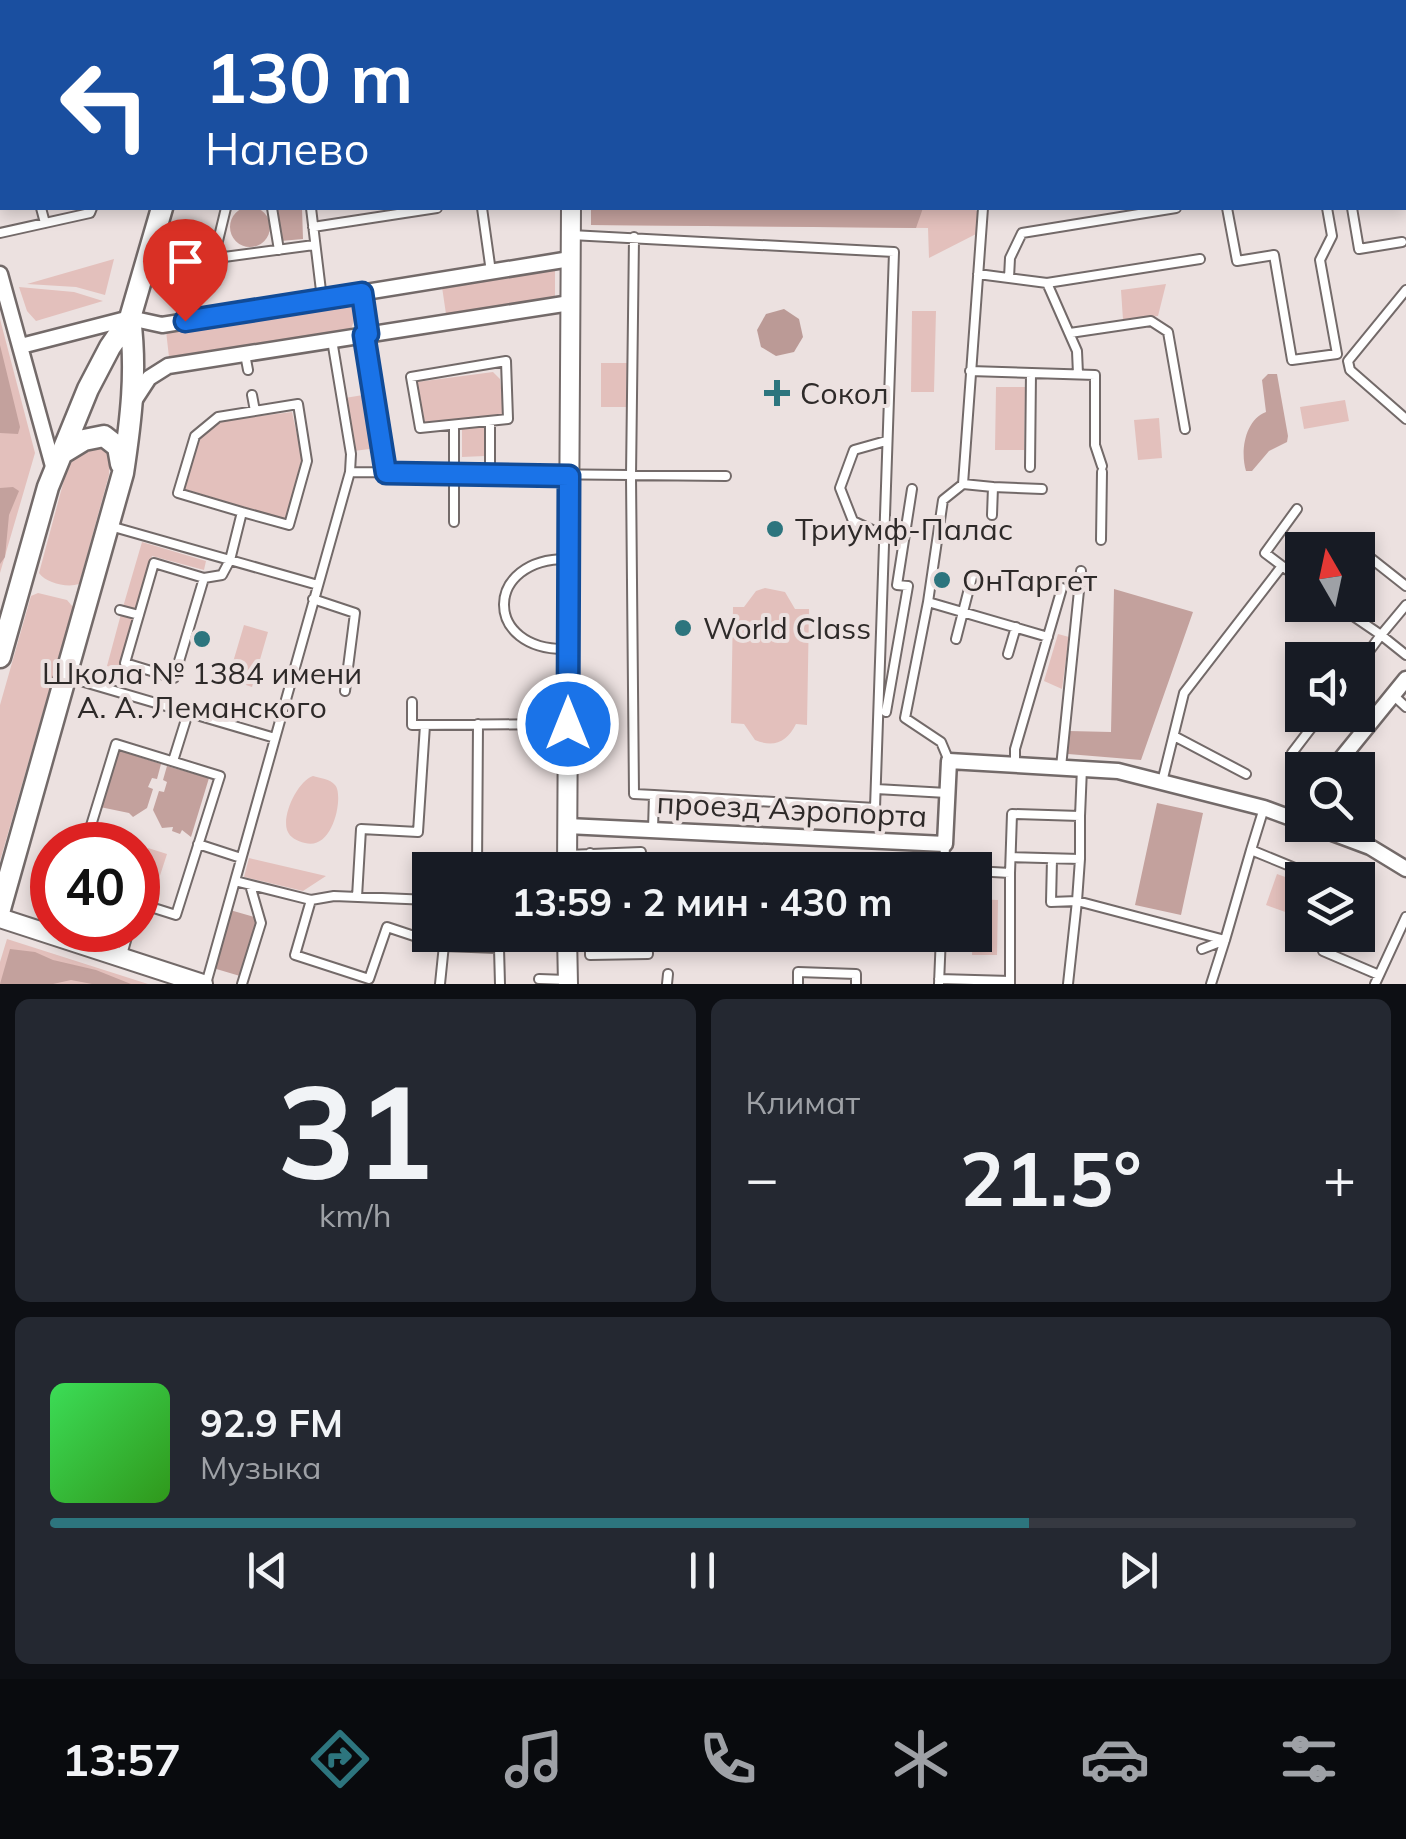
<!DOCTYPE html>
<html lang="ru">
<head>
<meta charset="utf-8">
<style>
  :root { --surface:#171b24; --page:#242831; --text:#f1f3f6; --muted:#9ea1a6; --line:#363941; --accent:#2d757e }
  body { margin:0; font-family:Mulish,sans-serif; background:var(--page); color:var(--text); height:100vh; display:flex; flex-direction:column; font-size:38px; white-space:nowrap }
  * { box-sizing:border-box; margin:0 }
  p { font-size:32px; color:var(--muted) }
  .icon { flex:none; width:55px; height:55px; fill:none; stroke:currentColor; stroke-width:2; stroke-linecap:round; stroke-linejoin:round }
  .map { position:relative; height:984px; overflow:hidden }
  .panel { display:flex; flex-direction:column; gap:15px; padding:15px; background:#0d0f14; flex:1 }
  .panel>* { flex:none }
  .guide { position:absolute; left:0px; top:0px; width:1408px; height:210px; box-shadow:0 5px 15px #0003; background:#1a4fa0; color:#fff; overflow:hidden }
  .needle { width:65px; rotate:351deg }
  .tools { position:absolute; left:1285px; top:532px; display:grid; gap:20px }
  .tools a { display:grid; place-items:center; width:90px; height:90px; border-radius:0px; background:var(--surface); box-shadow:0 5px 15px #0003; font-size:50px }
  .speed { position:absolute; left:30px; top:822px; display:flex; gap:20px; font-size:50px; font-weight:700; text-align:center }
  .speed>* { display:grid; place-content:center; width:130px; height:130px; border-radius:50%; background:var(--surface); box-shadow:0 5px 15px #0003; line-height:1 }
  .speed .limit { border:15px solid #d22; background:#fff; color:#111 }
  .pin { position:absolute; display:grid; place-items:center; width:85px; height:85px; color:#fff; margin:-102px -42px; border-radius:50% 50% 50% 0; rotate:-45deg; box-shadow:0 0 10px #0007 }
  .pin .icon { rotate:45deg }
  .me { position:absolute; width:110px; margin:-55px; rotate:0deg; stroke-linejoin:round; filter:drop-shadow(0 0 8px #0008) }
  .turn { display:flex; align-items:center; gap:35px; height:210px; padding:0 40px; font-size:45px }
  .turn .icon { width:130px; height:130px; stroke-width:2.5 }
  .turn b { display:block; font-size:70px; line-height:85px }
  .big { font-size:75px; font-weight:700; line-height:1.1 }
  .panel .card { flex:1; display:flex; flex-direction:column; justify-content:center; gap:15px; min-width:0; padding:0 35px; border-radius:15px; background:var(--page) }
  .panel .dial { align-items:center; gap:0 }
  .dial b { font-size:130px; line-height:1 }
  .song { display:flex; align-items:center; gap:30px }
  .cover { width:120px; height:120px; border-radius:15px; background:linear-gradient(135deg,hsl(130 70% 55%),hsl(110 70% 35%)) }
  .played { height:10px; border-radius:5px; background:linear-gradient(90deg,var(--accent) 75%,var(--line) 75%) }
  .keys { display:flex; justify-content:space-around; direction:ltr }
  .heat { display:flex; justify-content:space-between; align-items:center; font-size:55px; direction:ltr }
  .panel .tiles { flex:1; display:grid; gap:15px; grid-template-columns:1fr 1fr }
  .card:last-child { grid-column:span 2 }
  .trip { position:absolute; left:412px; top:852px; width:580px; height:100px; border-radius:0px; background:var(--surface); box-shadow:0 5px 15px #0003; font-weight:700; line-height:100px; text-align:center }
  .tab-bar { display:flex; height:160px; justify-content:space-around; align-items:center; background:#090b0e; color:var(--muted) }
  .tab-bar .icon { width:70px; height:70px }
  .tab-bar .selected { color:var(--accent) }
  .tab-bar b { font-size:45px; color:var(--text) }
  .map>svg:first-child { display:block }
  .green { fill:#e3c0bc }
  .forest { fill:#c3a19d }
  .water { fill:#bb9a96 }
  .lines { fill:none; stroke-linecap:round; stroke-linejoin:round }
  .service-casing { stroke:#736a69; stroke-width:12 }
  .minor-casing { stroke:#736a69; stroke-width:19 }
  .tertiary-casing { stroke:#736a69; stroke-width:22 }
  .secondary-casing { stroke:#736a69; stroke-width:25 }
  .service { stroke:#fff; stroke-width:8 }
  .minor { stroke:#fff; stroke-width:14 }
  .tertiary { stroke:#fff; stroke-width:18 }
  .secondary { stroke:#fff; stroke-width:20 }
  .route-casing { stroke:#114b97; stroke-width:25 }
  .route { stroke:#1a73e8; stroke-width:18 }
  .poi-dot { fill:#2d757e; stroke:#ece1e0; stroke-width:4 }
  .labels { text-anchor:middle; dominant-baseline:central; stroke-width:8; stroke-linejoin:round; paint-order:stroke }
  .poi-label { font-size:30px; fill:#2e2a29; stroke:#ece1e0; text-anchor:start }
  .street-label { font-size:30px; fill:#2e2a29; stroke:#ece1e0 }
</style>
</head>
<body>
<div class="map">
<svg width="1406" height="984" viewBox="0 0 1406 984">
  <rect width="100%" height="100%" fill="#ece1e0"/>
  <path class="green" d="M 591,208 L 972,208 L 980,213 L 980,232 L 929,258 L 928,228 L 591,225 Z
    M 114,259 L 105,295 L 76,287 L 27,284 Z
    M 555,270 L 555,297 L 446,314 L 442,287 Z
    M 1166,284 L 1158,316 L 1123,320 L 1121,290 Z
    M 19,287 L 74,292 L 103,301 L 36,321 L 27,311 Z
    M 350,302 L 355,318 L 351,329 L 169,357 L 166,331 Z
    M 912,311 L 936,311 L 934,392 L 911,392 Z
    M 0,319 L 35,453 L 0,573 Z
    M 601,363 L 627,363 L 626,407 L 601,407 Z
    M 493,372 L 500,379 L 504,415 L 425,423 L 417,382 Z
    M 996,387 L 1025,387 L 1024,450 L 995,450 Z
    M 369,394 L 377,448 L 354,451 L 345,398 Z
    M 1345,400 L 1349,421 L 1304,429 L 1300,407 Z
    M 292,412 L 302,457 L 286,520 L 185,489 L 199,438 L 220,421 Z
    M 1159,418 L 1162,458 L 1138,460 L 1134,420 Z
    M 486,425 L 485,456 L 462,457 L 462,428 Z
    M 101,446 L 110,456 L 109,475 L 79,584 C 67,588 46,583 39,573 L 68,465 C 77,451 85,449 101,446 Z
    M 142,542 L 206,561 L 204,570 L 152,556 L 136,611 L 123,607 Z
    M 765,588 L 785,592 L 795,609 L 809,609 L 807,725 L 796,724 C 787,742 774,748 755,740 L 744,724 L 731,723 L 733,607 L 744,607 L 756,591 Z
    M 38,593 L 67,600 L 73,607 L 0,861 L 0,705 L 31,596 Z
    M 121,614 L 134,618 L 120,665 L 134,669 L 133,673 L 107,666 Z
    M 244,625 L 268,632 L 252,687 L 228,679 Z
    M 1058,634 L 1069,637 L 1062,689 L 1044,681 Z
    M 313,776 C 320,778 330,779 335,785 C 344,794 334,851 305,843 C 297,841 290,838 287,830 C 282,814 298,781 313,776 Z
    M 148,848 L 167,854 L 154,894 L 138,889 Z
    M 249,858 L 326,876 L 303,891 L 244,877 Z
    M 1277,874 L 1302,883 L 1302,918 L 1266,905 Z
    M 975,899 L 998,900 L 997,955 L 972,955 Z
    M 725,935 L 802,935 L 802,945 L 725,944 Z
    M 7,939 L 148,984 L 0,984 L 0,962 Z"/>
  <path class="forest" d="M 590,0 L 909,0 L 590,2 Z
    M230 227a20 20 0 1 1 40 0a20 20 0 1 1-40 0Z
    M 275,208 L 302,208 L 303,239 L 281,241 Z
    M 591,208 L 923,208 L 916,228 L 591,225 Z
    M 0,345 L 20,427 L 18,434 L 0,433 Z
    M 1268,374 L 1277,374 L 1288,436 L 1287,442 L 1269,451 L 1252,471 L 1246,471 C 1240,451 1245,420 1266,412 L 1262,380 Z
    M 13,487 L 19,491 L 9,515 L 5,557 L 0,564 L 0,488 Z
    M 1114,589 L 1193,612 L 1141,760 L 1068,754 L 1069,731 L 1111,732 Z
    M 118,750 L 161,764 L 157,779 L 152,778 L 148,787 L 153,789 L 147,808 L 133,817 L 129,813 L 100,807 Z
    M 167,766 L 209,778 L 191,837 L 182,830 L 180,834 L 172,831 L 173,827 L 162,828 L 153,810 L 159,791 L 164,792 L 167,782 L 163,780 Z
    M 1157,803 L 1203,813 L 1181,915 L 1135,905 Z
    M 230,910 L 258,918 L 240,976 L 213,968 Z
    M 10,949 L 35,952 L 53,960 L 96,970 L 131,984 L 92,984 L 71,980 L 53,984 L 0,984 Z"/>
  <path class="water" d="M 784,309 L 799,319 L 803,337 L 794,352 L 776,356 L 761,347 L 757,330 L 766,314 Z"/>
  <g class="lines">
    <g class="service-casing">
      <path id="service" d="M 292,0 L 292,2
        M 444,0 L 444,2
        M 984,0 L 984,2
        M 1044,0 L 1044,2
        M 55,2 L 56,0
        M 96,2 L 96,0
        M 150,2 L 151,0
        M 284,2 L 284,0
        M 314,2 L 314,0
        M 1095,2 L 1232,2
        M 1295,2 L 1296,0
        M 0,53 L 2,52
        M 1405,57 L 1406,57
        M 41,208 L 45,223
        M 226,208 L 216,249 L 224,257 L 314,245
        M 272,208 L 279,250
        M 311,208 L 322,299
        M 482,208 L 491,272
        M 1227,208 L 1237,261 L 1274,255 L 1292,360 L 1337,354 L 1320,260 L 1332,236 L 1327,208
        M 1352,208 L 1359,249 L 1402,242
        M 313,227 L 437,208
        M 0,233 L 90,213 L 92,208
        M 571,235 L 894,252 L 875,808 L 654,795
        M 634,237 L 631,476 L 634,794 L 654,795 L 653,829
        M 978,274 L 1047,283 L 1077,351 L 1078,374
        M 1009,278 L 1010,258 L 1022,233 L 1176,208
        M 1047,283 L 1200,259
        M 1406,290 L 1348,361 L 1350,370 L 1406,419
        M 1070,333 L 1151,321 L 1168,332 L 1185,429
        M 364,335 L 386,473
        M 332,340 L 351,454 L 350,472
        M 245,354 L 248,370
        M 506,361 L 508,419 L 420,428 L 411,377 Z
        M 970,371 L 1095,375 L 1095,445 L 1102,466
        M 252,395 L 255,411
        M 1030,467 L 1031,373
        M 490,475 L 490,421
        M 963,484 L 983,208
        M 993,487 L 1042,489
        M 1297,509 L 1265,553 L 1302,581
        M 454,522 L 454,425
        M 110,526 L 318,585
        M 883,535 L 853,521 L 840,488 L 854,450 L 886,441
        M 1101,540 L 1102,472
        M 1342,550 L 1349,541 L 1406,586
        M 204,578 L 174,678 L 125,663 L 154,563 L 204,578 L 222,575 L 230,560 L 242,512 L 178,493 L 195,436 L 218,417 L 298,404 L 307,461 L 289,525 L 242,512
        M 313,599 L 355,613 L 345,691
        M 928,602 L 1048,637
        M 1337,605 L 1381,635 L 1406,605
        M 120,610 L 139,615
        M 956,639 L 972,577
        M 568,649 C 482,652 483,557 569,559
        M 1008,654 L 1016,627
        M 1358,666 L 1381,635 L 1406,655
        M 67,677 L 275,738
        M 1393,695 L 1406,707
        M 412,702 L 412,725 L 568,724
        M 886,712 L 908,586 L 897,585 L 912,489
        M 1174,736 L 1246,774
        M 1292,753 L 1321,715
        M 173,761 L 188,713
        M 949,761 L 941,742 L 905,718 L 928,602 L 943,500 L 963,484 L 993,487 L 992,515
        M 1015,764 L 1015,749 L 1062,588
        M 1061,767 L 1081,571
        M 1162,782 L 1184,693 L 1282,566
        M 876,789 L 947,793
        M 1080,816 L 1080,859
        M 198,844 L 241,858
        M 85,845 L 116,744 L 220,776 L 176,915 L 138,903
        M 1251,850 L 1264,808
        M 590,853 L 590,870
        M 567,855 L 641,852 L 641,868 L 669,870
        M 1011,857 L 1080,859 L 1077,901 L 1051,902 L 1052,859
        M 944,869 L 960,870
        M 477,870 L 478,724
        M 944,870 L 945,845
        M 975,871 L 1010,873 L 1010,984
        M 1010,873 L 1012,814 L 1080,816 L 1082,768
        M 235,881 L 311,900 L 334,896 L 430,900
        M 357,897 L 361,829 L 418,832 L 425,725
        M 311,900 L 295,955 L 369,979 L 387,927 L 444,946 L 499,948 L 500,984
        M 590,935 L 590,955 L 648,954 L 647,935
        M 1329,935 L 1323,951 L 1379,975
        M 1202,949 L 1225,940
        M 122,955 L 129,930
        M 539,979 L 567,980
        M 939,979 L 1010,981
        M 206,984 L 350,472 L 726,476
        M 242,984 L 261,923 L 250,885
        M 440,984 L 445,935
        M 667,984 L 668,974
        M 798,984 L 798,972 L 856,974 L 856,984
        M 939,984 L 941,935
        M 1068,984 L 1077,901 L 1225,940 L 1251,850 L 1324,880
        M 1211,984 L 1225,940
        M 1375,984 L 1406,917"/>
    </g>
    <g class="minor-casing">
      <path id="minor" d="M 1405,130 L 1406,130
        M 0,274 L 54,470
        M 362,293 L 368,334
        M 21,346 L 130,318 L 162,325 L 570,259
        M 134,401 L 149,378 L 168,366 L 570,303
        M 1332,770 L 1406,679
        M 1311,825 L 1370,847 L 1406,869
        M 567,826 L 945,844 L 949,761 L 1118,771 L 1264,808 L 1302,822"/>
    </g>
    <g class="tertiary-casing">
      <path id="tertiary" d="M 572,2 L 572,0
        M 567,870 L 571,208
        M 0,918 L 203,984
        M 567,935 L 568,984"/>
    </g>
    <g class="secondary-casing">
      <path id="secondary" d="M 220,2 L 221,0
        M 61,454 L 84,440 L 104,436 L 118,447 L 121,464
        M 0,657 L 48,487 L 88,389 L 110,347 L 130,318 L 162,208
        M 0,909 L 123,473 C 131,420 137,371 130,318"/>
    </g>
    <use href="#service" class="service"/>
    <use href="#minor" class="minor"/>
    <use href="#tertiary" class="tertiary"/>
    <use href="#secondary" class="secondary"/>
  </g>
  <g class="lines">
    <g class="route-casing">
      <path id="route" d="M 185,321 L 362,293 L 368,334 L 364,335 L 386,473 L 569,476 L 568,724"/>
    </g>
    <use href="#route" class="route"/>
  </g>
  <g class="poi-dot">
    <path d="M772 378h10v10h10v10h-10v10h-10v-10h-10v-10h10z"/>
    <circle cx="775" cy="529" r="10"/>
    <circle cx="942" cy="580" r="10"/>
    <circle cx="683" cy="628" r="10"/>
    <circle cx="202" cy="639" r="10"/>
  </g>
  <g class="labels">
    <g class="poi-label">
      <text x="800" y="393">Сокол</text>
      <text x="795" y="529">Триумф-Палас</text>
      <text x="962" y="580">ОнТаргет</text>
      <text x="703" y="628">World Class</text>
      <text x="202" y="673" text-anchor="middle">Школа № 1384 имени<tspan x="202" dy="34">А. А. Леманского</tspan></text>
    </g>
    <g class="street-label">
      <text transform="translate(792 809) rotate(3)">проезд Аэропорта</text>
    </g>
  </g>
</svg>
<div class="tools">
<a><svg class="needle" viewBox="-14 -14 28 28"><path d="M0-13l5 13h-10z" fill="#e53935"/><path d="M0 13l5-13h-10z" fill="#9ea1a6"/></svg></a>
<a><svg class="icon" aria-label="sound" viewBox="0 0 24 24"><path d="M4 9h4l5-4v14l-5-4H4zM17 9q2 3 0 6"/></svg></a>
<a><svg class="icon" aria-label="search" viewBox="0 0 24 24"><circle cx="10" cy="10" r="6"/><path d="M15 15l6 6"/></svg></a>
<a><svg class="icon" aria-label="layers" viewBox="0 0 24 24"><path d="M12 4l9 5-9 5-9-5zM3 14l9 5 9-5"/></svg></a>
</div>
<div class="speed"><div class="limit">40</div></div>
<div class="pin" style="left:185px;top:321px;background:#d93025"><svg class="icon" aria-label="arrive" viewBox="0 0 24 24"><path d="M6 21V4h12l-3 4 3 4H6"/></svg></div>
<svg class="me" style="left:568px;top:724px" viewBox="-20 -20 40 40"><circle r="17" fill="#1a73e8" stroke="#fff" stroke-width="3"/><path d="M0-11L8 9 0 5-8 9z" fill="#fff"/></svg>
<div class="trip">13:59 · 2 мин · 430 m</div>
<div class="guide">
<div class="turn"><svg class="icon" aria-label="left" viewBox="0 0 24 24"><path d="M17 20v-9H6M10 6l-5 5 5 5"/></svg><div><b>130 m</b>Налево</div></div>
</div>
</div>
<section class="panel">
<div class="tiles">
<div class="card dial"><b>31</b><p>km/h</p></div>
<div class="card"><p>Климат</p>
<div class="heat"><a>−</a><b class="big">21.5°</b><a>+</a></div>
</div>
<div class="card">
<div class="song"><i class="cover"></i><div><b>92.9 FM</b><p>Музыка</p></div></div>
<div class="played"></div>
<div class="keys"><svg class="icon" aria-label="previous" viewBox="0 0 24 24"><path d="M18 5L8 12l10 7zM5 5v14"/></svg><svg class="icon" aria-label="pause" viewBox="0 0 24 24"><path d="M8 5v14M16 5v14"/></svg><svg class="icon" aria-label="next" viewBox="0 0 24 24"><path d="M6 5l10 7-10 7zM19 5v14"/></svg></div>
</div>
</div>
</section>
<nav class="tab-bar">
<b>13:57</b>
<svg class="icon selected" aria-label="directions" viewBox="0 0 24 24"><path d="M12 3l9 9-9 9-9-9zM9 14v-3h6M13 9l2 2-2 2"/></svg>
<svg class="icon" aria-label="music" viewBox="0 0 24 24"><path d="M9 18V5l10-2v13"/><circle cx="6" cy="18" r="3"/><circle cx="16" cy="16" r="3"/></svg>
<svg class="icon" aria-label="phone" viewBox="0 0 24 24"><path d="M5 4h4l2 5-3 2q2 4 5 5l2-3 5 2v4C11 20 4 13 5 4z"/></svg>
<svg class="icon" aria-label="climate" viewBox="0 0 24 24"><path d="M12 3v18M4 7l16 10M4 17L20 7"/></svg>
<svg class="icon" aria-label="car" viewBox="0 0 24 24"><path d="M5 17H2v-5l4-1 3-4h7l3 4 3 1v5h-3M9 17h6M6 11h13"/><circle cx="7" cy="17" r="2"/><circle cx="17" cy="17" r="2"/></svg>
<svg class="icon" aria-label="filters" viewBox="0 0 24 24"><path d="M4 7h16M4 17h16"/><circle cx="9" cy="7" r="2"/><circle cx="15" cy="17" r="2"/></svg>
</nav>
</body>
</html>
